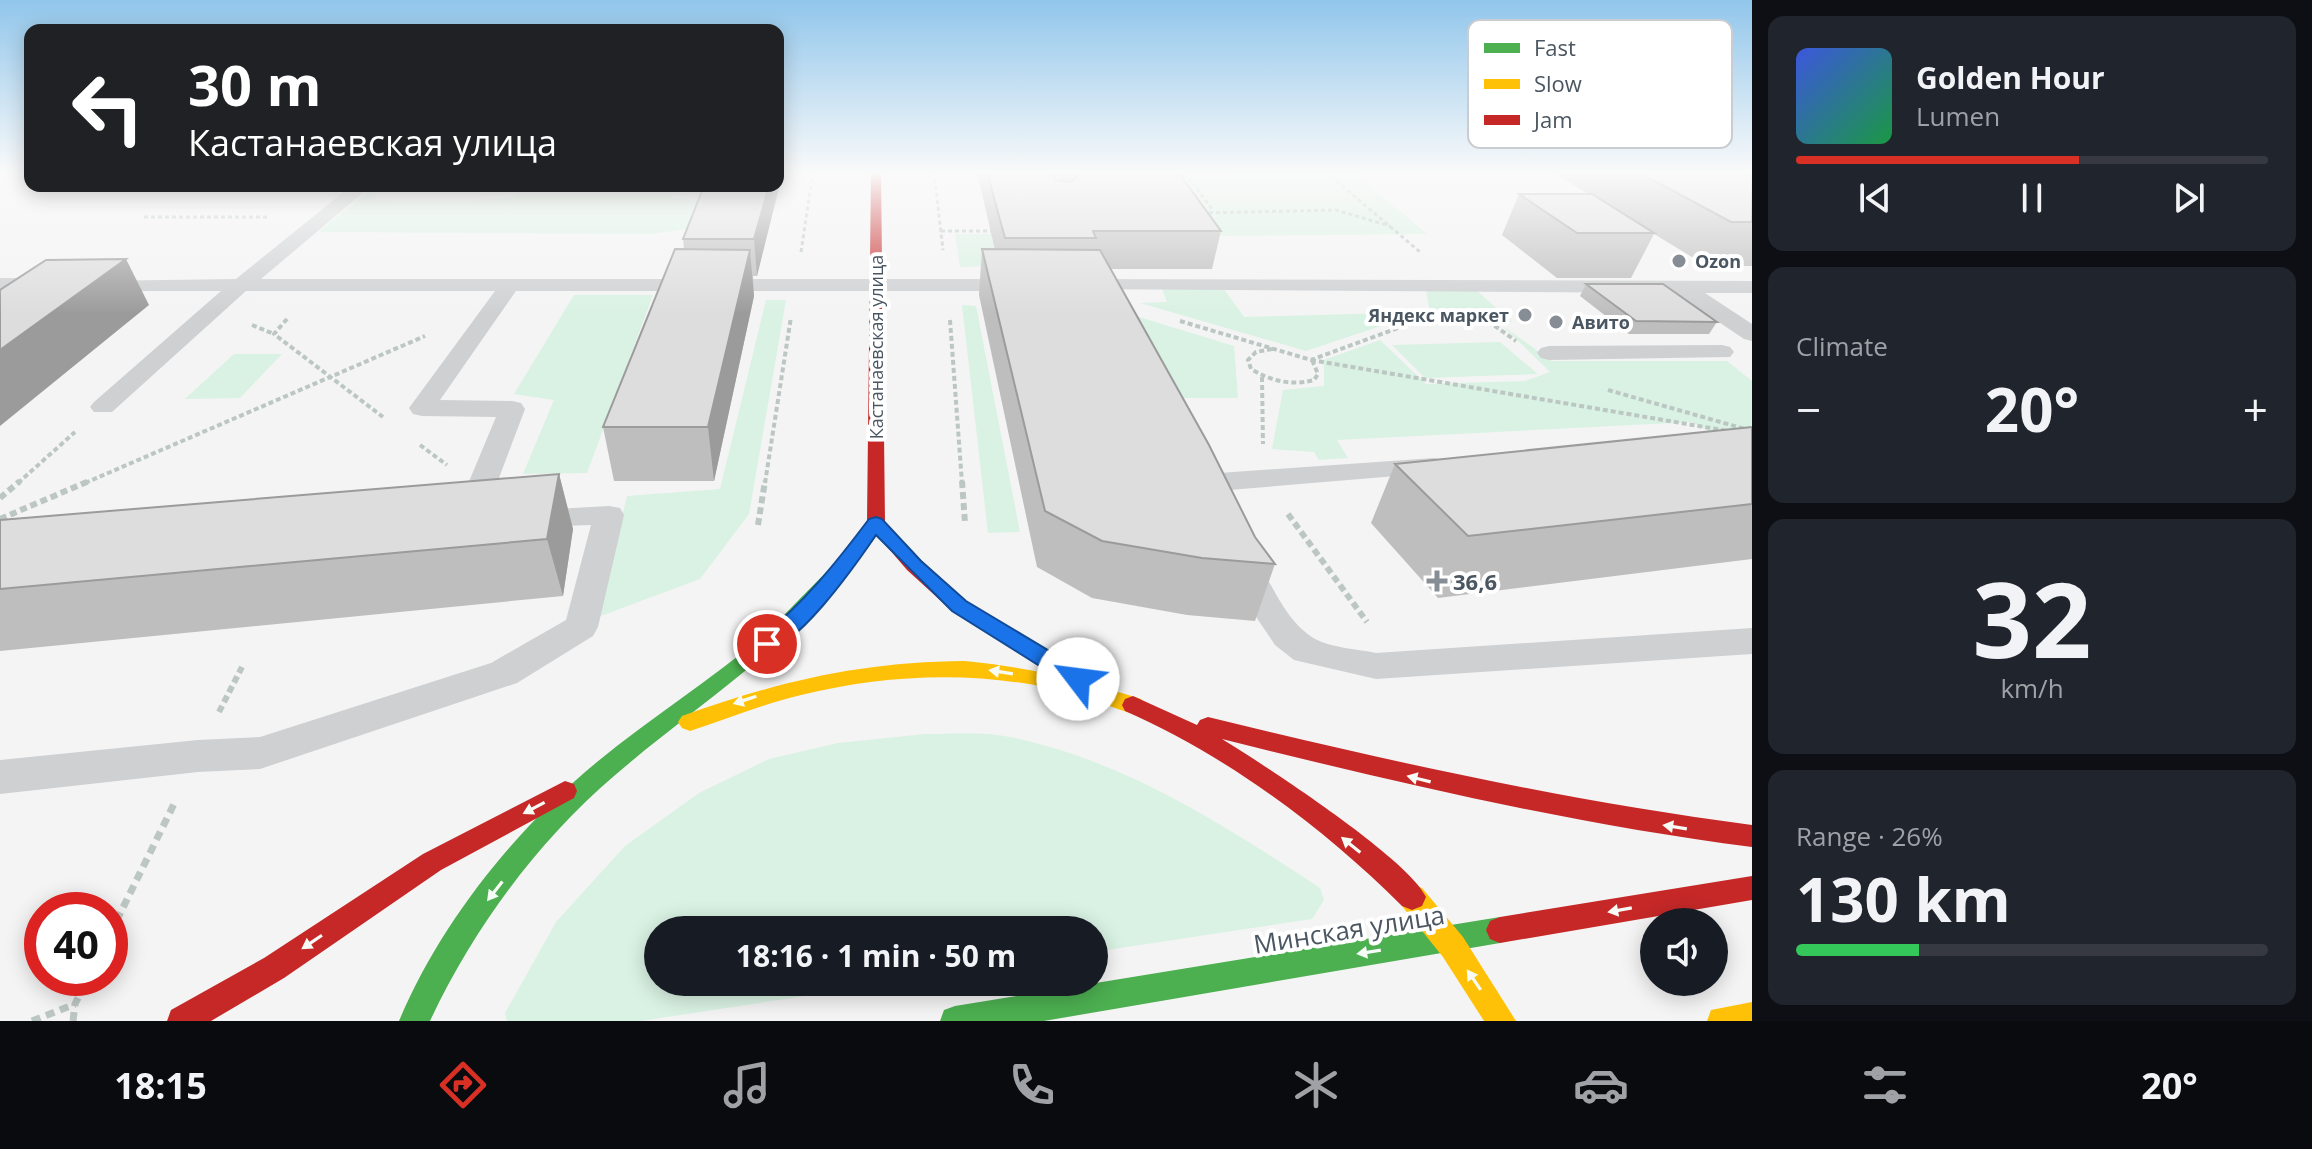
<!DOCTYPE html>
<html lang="en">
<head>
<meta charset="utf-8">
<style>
  :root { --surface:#171b24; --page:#20242c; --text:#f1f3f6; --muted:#9ea1a6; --line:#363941; --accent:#d93025 }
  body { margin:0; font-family:"Open Sans",sans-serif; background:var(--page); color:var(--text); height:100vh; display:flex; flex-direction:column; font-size:30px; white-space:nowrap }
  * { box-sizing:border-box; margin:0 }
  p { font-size:26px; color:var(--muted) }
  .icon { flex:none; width:44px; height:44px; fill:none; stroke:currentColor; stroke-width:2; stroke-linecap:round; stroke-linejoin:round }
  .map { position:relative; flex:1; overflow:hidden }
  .sheet { display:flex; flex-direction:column; gap:16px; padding:16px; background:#0d0f14; width:560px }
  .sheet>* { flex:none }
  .guide { position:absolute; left:24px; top:24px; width:760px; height:168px; border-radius:16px; box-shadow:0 4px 20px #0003; background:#202124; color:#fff; overflow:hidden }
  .controls { position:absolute; left:1640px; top:908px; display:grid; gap:16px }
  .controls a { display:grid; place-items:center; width:88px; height:88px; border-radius:50%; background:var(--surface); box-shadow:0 4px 20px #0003; font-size:40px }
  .speed { position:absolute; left:24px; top:892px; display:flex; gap:16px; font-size:40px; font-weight:700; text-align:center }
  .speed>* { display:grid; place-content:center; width:104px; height:104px; border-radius:50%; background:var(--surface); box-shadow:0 4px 20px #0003; line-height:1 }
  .speed .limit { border:12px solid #d22; background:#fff; color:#111 }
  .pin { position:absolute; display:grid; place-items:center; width:68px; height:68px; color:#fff; margin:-34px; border:4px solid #fff; border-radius:50%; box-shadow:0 2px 8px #0007 }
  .me { position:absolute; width:88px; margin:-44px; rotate:300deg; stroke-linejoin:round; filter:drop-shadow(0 0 6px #0008) }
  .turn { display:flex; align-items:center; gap:28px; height:168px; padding:0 32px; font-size:36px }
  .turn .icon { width:104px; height:104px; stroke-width:2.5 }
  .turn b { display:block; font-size:56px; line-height:68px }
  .big { font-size:60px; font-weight:700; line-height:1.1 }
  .sheet .widget { flex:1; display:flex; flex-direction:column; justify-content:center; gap:12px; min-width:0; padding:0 28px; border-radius:16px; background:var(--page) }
  .sheet .dial { align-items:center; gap:0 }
  .dial b { font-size:104px; line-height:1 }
  .song { display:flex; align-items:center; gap:24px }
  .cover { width:96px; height:96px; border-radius:12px; background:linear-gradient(135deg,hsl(230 70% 55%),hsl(140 70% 35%)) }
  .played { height:8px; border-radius:4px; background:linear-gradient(90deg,var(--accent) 60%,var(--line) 60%) }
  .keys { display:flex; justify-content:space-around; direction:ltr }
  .heat { display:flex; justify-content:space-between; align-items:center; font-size:44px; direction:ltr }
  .charge { height:12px; border-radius:6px; background:linear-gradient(90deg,#34c759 26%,var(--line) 0) }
  .trip { position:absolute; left:644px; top:916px; width:464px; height:80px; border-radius:40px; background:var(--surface); box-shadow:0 4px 20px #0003; font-weight:700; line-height:80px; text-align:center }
  .dock { display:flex; height:128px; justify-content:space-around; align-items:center; background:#090b0e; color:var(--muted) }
  .dock .icon { width:56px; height:56px }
  .dock .current { color:var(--accent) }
  .dock b { font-size:36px; color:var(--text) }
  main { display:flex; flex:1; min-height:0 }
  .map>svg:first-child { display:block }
  .green { fill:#d9f2e3 }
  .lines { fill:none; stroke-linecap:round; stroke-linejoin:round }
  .path-far3 { stroke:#bcc7c4; stroke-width:3; stroke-dasharray:4 3; stroke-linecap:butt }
  .path-far2 { stroke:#bcc7c4; stroke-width:4; stroke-dasharray:5 3; stroke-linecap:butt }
  .path-far1 { stroke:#bcc7c4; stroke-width:6; stroke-dasharray:7 4; stroke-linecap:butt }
  .path { stroke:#bcc7c4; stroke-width:7; stroke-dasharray:9 6; stroke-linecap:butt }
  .lane { fill:#ced0d2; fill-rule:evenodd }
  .fast { fill:#4caf50; fill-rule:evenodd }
  .slow { fill:#ffc107; fill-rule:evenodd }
  .jam { fill:#c62828; fill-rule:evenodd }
  .wall { fill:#bebebf }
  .shaded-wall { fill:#9b9b9b }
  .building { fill:#ddddde; stroke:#9b9b9b; stroke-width:2 }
  .oneway { fill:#f6fbf6 }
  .route { fill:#1a73e8; stroke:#114b97; stroke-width:2 }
  .poi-dot { fill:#868d94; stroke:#fff; stroke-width:3 }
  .labels { text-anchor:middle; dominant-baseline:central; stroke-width:8; stroke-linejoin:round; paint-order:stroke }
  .far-poi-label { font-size:18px; font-weight:bold; fill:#4a5661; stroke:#fff; text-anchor:start }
  .far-street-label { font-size:18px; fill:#4a5661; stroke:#fff }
  .poi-label { font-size:22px; font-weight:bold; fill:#4a5661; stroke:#fff; text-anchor:start }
  .near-street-label { font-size:26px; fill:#4a5661; stroke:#fff }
  .key { fill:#fff; stroke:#c9ccd0; stroke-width:2 }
  .key-label { font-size:22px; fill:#4a5661 }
</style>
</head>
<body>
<main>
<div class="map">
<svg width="1752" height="1021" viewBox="0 0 1752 1021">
  <rect width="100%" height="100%" fill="#f4f4f4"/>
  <path class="green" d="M 1152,172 L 1354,172 L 1427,234 L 1121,237 Z
    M 374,186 L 388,186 L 375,194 L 376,200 L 461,201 L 515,197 L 516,186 L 676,186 L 670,197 L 703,202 L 694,228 L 652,234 L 319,232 Z
    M 1057,233 L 1068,264 L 960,267 L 955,234 Z
    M 1162,289 L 1224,289 L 1244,317 L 1430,312 L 1426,290 L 1476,290 L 1512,322 L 1440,325 L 1399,320 L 1306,351 L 1140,303 L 1167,302 Z
    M 574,295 L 653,295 L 587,473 L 523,474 L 554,400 L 514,394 Z
    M 766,300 L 786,300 L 749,514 L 700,579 L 598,617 L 627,496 L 720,489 Z
    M 962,305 L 976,306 L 1020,532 L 988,533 Z
    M 1129,314 L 1234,346 L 1238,398 L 1174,398 Z
    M 1503,326 L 1552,361 L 1727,361 L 1752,381 L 1752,430 L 1714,434 L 1692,422 L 1337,440 L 1348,458 L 1319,460 L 1314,452 L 1272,449 L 1283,390 L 1324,386 L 1324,360 L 1380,340 L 1426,384 L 1525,381 L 1550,372 Z
    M 1500,342 L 1538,374 L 1425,378 L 1392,345 Z
    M 234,354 L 282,354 L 240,398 L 185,399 Z
    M 925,734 C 952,734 983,731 1010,737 C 1126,761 1222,824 1320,888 L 1324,900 L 1312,919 L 1094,952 L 1094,930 L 658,930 L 658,982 L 897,982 L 641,1021 L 507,1021 L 505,1013 L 556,922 L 625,846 L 699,793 L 769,759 L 838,743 Z"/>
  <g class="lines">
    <path class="path-far3" d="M 934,172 L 943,250
      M 1184,172 L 1213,210
      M 1326,172 L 1420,252
      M 1186,174 L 1237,174
      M 1202,213 L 1336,210 L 1390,226
      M 144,217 L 268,217
      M 941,231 L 996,231
      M 801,252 L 813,172"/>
    <path class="path-far2" d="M 287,319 L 274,334 L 383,417
      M 950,320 L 962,483
      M 1180,321 L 1311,360 L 1417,321
      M 1488,321 L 1516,341
      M 252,325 L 274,334
      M 1272,349 L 1256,352 L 1248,360 L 1251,369 C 1271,381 1291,386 1314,380 L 1318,374 L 1312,360
      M 1311,360 L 1728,431
      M 1262,377 L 1263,444
      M 1608,390 L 1752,431
      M 420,445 L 447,465
      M 18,483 L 75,432
      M 85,483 L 425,336
      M 765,483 L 791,317"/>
    <path class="path-far1" d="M 962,481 L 965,523
      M 0,498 L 20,481
      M 1288,514 L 1367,622
      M 0,519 L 89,481
      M 758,525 L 765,481
      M 219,712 L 242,667"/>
    <path class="path" d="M 110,934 L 174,804
      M 32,1021 L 75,1004
      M 73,1021 L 75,1004 L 88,978"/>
    <path class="lane" d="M 351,186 L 371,186 L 261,279 L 1018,279 L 1029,285 L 1018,291 L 516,291 L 440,400 L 512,401 L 521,403 L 525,409 L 485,515 L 481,522 L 470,524 L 459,522 L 455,515 L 496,417 L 422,416 L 413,414 L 409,408 L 495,291 L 246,291 L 112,412 L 94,412 L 90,407 L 94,402 L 221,291 L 98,291 L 91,289 L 87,285 L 91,281 L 236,279 Z
      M 0,278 L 50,278 L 61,284 L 50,290 L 0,290 Z
      M 1078,279 L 1752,281 L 1752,293 L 1705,293 L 1752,324 L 1752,341 L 1744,339 L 1676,293 L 1071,289 L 1067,285 L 1071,281 Z
      M 1722,345 L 1730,347 L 1734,352 L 1730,357 L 1549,360 L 1541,358 L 1537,353 L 1541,348 L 1549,346 Z
      M 1434,458 L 1444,460 L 1448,466 L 1444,472 L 1205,492 L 1195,489 L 1191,483 L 1195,477 L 1205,474 Z
      M 609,506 L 620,508 L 624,515 L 598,627 L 593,636 L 517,683 L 260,769 L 198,772 L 0,794 L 0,760 L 198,740 L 260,737 L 491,663 L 566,620 L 591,525 L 530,527 L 519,525 L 515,518 L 519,511 Z
      M 1245,556 L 1256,559 C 1273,586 1286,622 1315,639 C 1332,648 1358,649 1376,653 L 1752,628 L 1752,654 L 1376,679 L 1294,660 L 1275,645 L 1240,593 L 1229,567 L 1234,559 Z"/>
    <path class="fast" d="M 852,549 L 862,555 L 859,559 C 789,648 699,703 614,776 C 537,842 473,929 430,1021 L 399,1021 C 440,923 515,830 597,762 C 651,717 712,680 766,633 C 779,621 846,550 852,549 Z
      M 1500,917 L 1510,921 L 1514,930 L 1510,939 L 1500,943 L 1044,1021 L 940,1021 L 944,1010 L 955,1006 Z"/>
    <path class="slow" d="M 965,661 C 1027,667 1082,680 1141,699 L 1144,705 L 1141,711 L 1133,714 C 1114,708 1094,700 1075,694 C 985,670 891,673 801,695 C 763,704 727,719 690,731 L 682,728 L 678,722 L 682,716 C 780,681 860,662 965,661 Z
      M 1412,884 L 1422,888 L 1463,937 L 1516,1021 L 1484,1021 L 1443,957 L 1402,906 L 1398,897 L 1402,888 Z
      M 1752,1002 L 1752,1021 L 1707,1021 L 1711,1010 Z"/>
    <path class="jam" d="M 871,172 L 881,172 L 885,522 L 921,560 L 966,601 L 1076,667 L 1079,673 L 1076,679 L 1068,681 L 1060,679 L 952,611 L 907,570 L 877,535 L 859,559 L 852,561 L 842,555 L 867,522 Z
      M 1133,696 L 1197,725 L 1200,720 L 1208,717 C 1388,761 1568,801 1752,825 L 1752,847 C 1573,824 1398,783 1222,739 C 1263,764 1409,859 1426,897 L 1422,906 L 1412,910 L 1402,906 C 1323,827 1227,756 1125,711 L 1122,705 L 1125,699 Z
      M 565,781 L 574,784 L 577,791 L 574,798 L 441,870 L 284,978 L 211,1021 L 167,1021 L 171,1010 L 264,958 L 423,854 Z
      M 1752,876 L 1752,900 L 1500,943 L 1490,939 L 1486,930 L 1490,921 L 1500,917 Z"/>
  </g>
  <path class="wall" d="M 977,172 L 1053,172 L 1056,180 L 1060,180 L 1056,172 L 1178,172 L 1221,231 L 1212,269 L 1111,269 L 1255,537 L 1275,564 L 1255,621 L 1187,615 L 1092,598 L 1037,567 L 979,295 L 982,249 L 995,250 Z
    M 1553,172 L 1752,172 L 1752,266 L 1707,266 L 1654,234 L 1631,278 L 1557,278 L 1502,235 L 1519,194 L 1588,194 Z
    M 778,186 L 757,276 L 753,276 L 754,296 L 714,481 L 614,481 L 603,427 L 684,249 L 683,239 Z
    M 1586,284 L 1717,322 L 1709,334 L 1629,334 L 1580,296 Z
    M 1752,427 L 1752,559 L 1438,598 L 1371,523 L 1395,464 Z
    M 559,474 L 573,529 L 563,596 L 0,651 L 0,520 Z"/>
  <path class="shaded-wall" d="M 778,172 L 783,172 L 757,276 L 754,239 L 769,186 L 778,186 Z
    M 750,250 L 754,296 L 714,481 L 708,427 Z
    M 126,259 L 149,305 L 0,426 L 0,350 Z
    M 559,474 L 573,529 L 563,596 L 547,539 Z"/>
  <path class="building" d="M 987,172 L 1053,172 L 1056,180 L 1071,182 L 1077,177 L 1074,172 L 1178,172 L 1221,231 L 1093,231 L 1096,238 L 1005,238 Z
    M 1638,172 L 1752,172 L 1752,222 L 1731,222 Z
    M 704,186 L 769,186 L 754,239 L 683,239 Z
    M 1519,194 L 1592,194 L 1654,233 L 1577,233 Z
    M 675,249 L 750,250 L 708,427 L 603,427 Z
    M 982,249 L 1100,250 L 1209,445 L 1255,537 L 1275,564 L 1202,558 L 1102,541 L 1045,511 Z
    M 126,259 L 0,350 L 0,290 L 46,260 Z
    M 1586,284 L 1663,284 L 1717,322 L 1636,321 Z
    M 1752,427 L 1752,504 L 1468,536 L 1395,464 Z
    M 559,474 L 547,539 L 0,589 L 0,520 Z"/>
  <defs><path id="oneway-solid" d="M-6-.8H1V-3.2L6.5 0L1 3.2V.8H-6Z" transform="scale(2)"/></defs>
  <g class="oneway">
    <use href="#oneway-solid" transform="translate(1001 672) rotate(-171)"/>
    <use href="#oneway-solid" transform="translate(745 700) rotate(162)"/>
    <use href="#oneway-solid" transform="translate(1419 779) rotate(-166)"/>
    <use href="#oneway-solid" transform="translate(534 808) rotate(152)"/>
    <use href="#oneway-solid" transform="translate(1675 827) rotate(-171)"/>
    <use href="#oneway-solid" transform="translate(1351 845) rotate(-141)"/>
    <use href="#oneway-solid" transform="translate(495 891) rotate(128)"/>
    <use href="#oneway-solid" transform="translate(1620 910) rotate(170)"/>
    <use href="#oneway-solid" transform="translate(312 942) rotate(146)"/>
    <use href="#oneway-solid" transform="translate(1369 952) rotate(171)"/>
    <use href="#oneway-solid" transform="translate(1474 980) rotate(-124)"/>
  </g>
  <linearGradient id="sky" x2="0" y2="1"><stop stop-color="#91c6eb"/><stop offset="0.55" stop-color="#fafafa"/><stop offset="1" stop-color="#fafafa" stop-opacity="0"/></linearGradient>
  <rect width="1752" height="314" fill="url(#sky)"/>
  <path class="route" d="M 876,517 L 882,519 L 921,561 L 966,601 L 1086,673 L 1089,679 L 1086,685 L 1078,687 L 1070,685 L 952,611 L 876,535 C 859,560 791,659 759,650 L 756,644 L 759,639 C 803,604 836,563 869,519 Z"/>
  <g class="poi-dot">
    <circle cx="1679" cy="261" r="8"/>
    <circle cx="1525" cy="315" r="8"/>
    <circle cx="1556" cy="322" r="8"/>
    <path d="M1433 569h8v8h8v8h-8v8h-8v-8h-8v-8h8z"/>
  </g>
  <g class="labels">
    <g class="far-poi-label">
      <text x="1695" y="261">Ozon</text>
      <text x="1509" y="315" text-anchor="end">Яндекс маркет</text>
      <text x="1572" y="322">Авито</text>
    </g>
    <g class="far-street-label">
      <text transform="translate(876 347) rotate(-90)">Кастанаевская улица</text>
    </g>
    <g class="poi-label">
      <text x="1453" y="581">36,6</text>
    </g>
    <g class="near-street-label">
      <text transform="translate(1349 929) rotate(-9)">Минская улица</text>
    </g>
  </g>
  <rect x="1468" y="20" width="264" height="128" rx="12" class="key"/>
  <rect x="1484" y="43" width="36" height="10" fill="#4caf50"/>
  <rect x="1484" y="79" width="36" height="10" fill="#ffc107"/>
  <rect x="1484" y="115" width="36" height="10" fill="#c62828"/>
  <g class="key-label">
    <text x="1534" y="56">Fast</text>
    <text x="1534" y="92">Slow</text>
    <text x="1534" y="128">Jam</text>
  </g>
</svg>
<div class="controls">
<a><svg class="icon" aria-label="sound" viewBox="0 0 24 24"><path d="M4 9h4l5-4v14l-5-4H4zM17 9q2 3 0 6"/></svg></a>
</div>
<div class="speed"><div class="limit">40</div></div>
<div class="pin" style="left:767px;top:644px;background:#d93025"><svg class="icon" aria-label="arrive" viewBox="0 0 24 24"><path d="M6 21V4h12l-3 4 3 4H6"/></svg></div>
<svg class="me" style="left:1078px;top:679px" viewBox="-20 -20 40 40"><circle r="19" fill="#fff"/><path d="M0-13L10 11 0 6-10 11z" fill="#1a73e8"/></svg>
<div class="trip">18:16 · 1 min · 50 m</div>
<div class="guide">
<div class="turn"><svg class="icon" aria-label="left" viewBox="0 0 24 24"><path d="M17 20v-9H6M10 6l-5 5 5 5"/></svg><div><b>30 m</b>Кастанаевская улица</div></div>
</div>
</div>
<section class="sheet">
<div class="widget">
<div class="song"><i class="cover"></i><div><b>Golden Hour</b><p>Lumen</p></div></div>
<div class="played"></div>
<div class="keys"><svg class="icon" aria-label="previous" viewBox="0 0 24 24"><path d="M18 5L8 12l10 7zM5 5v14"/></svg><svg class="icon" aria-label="pause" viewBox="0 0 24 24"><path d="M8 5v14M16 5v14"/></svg><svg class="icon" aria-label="next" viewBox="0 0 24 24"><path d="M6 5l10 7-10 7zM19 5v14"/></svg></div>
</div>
<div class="widget"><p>Climate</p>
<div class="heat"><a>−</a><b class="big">20°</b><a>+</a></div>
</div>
<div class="widget dial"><b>32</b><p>km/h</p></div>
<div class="widget"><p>Range · 26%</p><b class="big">130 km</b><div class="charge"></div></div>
</section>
</main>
<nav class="dock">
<b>18:15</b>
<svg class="icon current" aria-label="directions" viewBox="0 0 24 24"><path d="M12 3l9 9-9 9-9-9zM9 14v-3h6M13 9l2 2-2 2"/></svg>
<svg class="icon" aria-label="music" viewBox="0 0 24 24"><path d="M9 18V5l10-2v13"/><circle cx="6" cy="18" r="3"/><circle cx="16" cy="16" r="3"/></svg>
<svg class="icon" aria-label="phone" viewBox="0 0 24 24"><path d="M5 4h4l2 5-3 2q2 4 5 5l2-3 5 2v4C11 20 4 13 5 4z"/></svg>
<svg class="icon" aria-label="climate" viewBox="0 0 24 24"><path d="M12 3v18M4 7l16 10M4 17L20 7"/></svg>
<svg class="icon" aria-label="car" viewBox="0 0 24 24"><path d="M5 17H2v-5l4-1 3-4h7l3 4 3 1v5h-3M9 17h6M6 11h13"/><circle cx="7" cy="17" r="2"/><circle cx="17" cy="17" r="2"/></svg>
<svg class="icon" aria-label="filters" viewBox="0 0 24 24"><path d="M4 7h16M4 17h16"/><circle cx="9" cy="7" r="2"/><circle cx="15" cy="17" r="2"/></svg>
<b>20°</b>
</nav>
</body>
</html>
